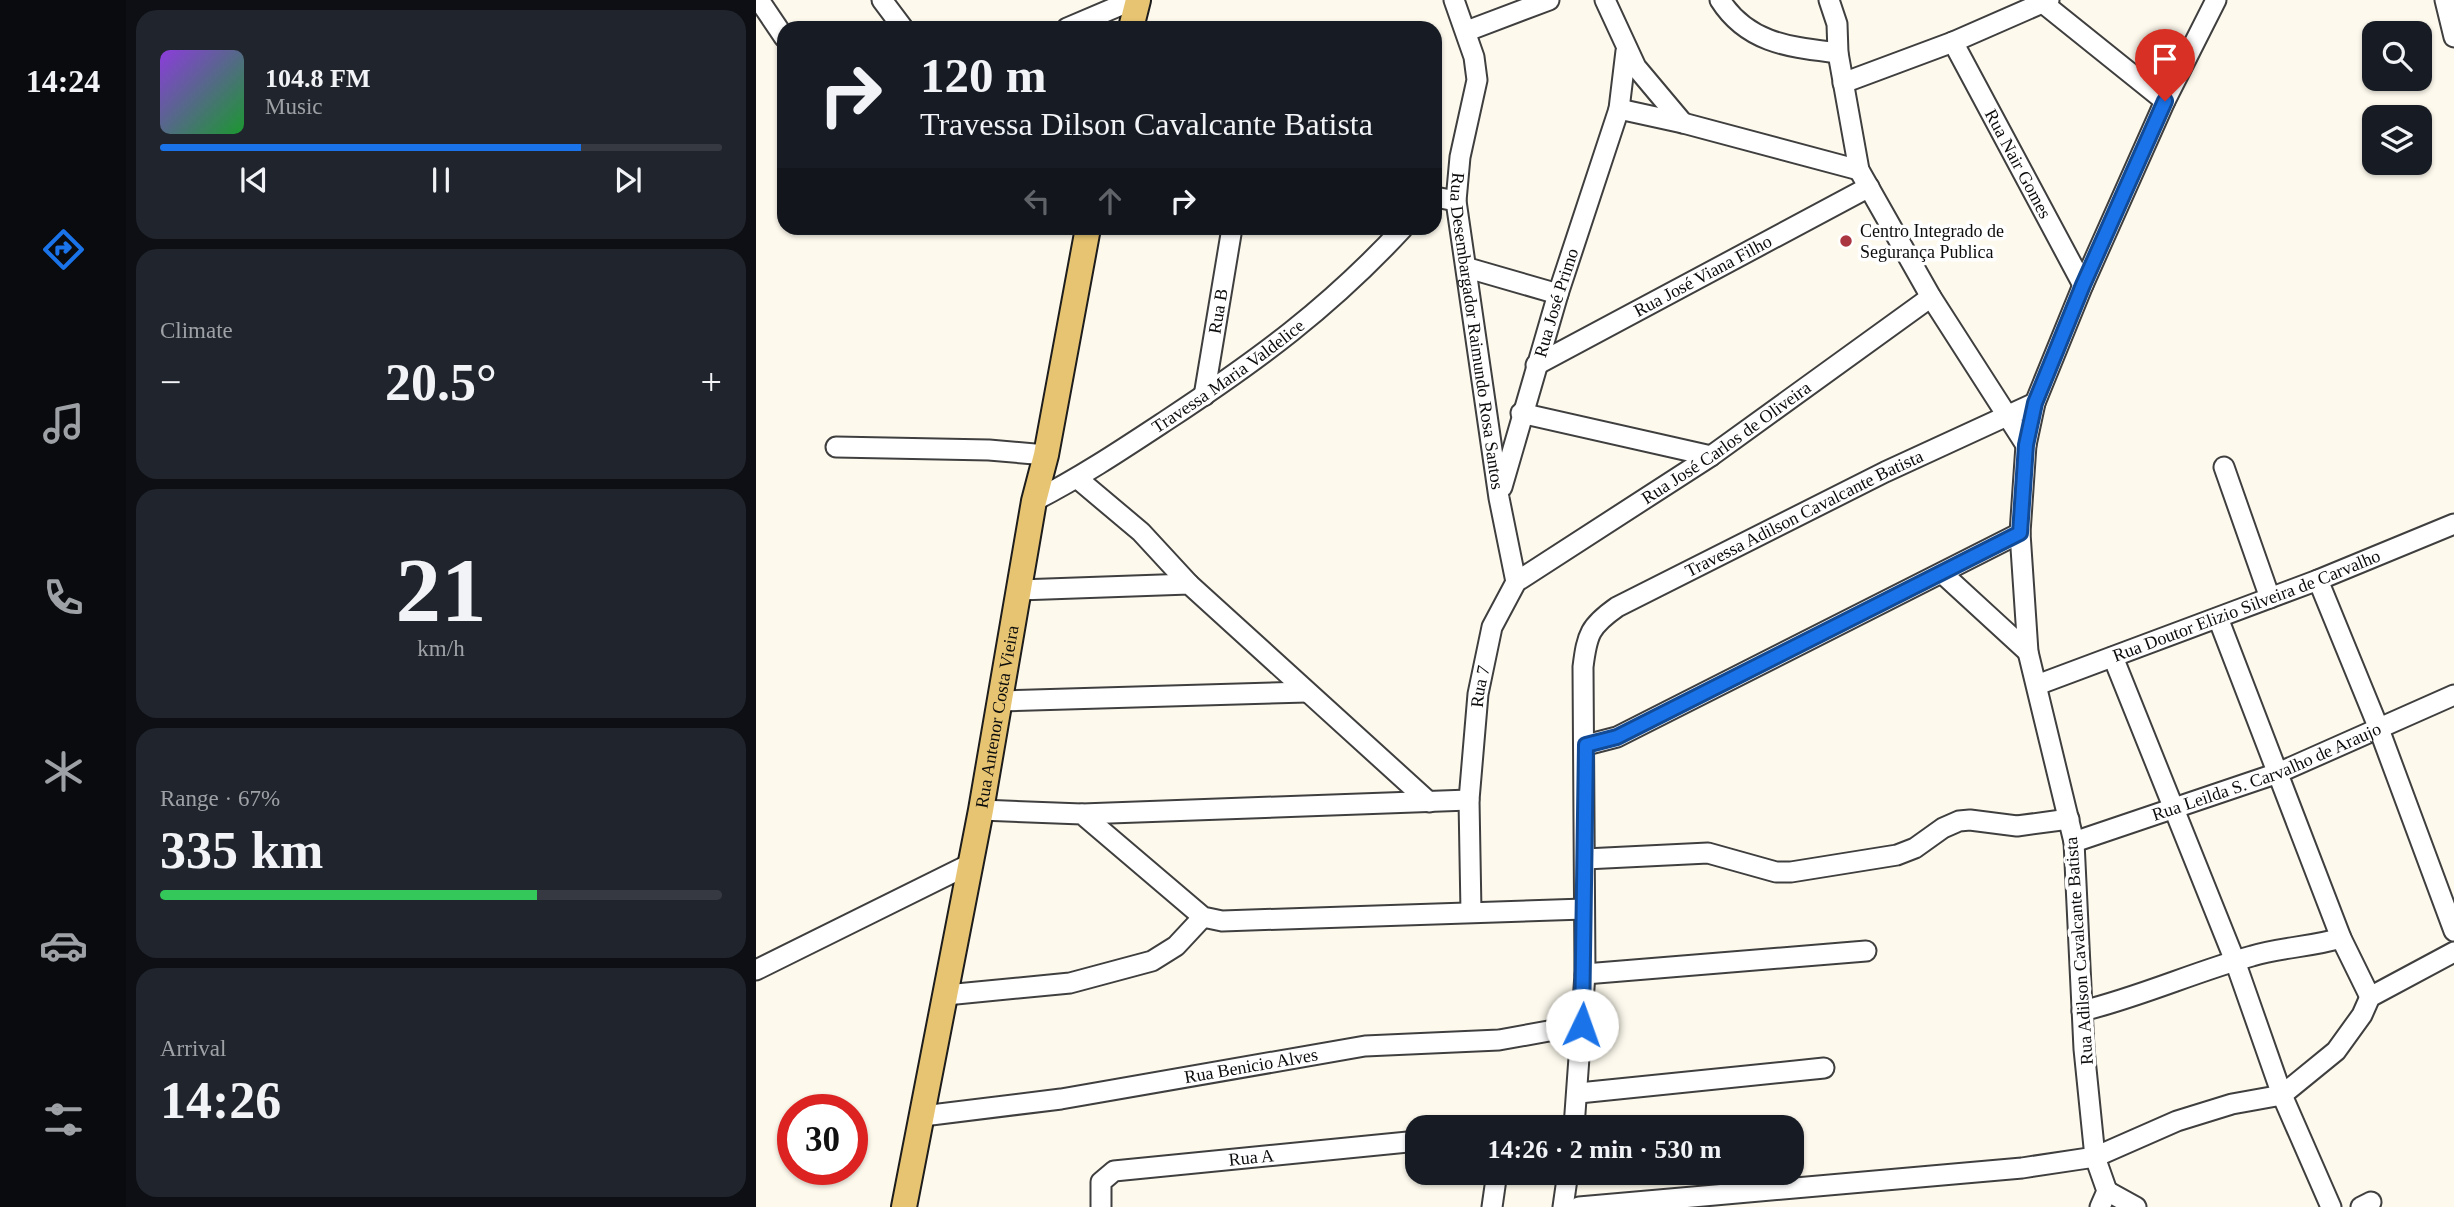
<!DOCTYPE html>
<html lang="en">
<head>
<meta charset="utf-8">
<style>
  :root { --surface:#171b24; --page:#20242c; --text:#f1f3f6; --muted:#9ea1a6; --line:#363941; --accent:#1a73e8 }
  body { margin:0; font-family:"Times New Roman",serif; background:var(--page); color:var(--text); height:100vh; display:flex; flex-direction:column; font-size:26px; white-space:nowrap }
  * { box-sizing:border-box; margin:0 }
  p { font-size:23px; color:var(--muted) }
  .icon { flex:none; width:38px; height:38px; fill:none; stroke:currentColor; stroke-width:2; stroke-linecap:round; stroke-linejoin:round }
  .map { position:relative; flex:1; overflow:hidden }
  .panel { display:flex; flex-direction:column; gap:10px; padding:10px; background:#0d0f14; width:630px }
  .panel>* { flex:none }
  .banner { position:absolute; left:21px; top:21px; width:665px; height:214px; border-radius:21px; box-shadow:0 2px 5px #0004; background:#171b24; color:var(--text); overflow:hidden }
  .fabs { position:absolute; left:1606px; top:21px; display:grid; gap:14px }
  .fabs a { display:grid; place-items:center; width:70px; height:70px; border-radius:14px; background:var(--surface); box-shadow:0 2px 5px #0004; font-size:35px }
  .speed { position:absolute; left:21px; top:1094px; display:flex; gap:14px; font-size:35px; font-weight:700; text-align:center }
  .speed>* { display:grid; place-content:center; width:91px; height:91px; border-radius:50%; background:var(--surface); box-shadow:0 2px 5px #0004; line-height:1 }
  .speed .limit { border:10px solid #d22; background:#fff; color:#111 }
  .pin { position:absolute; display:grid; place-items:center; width:60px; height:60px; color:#fff; margin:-72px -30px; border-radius:50% 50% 50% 0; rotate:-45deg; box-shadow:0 0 7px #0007 }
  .pin .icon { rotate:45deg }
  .me { position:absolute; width:77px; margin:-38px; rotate:3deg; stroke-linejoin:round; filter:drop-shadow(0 0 5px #0008) }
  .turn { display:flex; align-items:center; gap:24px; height:147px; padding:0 28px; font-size:32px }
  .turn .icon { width:91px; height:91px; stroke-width:2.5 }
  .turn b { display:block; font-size:49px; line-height:60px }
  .lanes { display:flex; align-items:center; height:66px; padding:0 28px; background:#0003; justify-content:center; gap:35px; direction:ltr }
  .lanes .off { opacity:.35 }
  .big { font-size:52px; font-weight:800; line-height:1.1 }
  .panel .card { flex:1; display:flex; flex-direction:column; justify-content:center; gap:10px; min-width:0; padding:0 24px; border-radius:21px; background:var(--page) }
  .panel .dial { align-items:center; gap:0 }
  .dial b { font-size:91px; line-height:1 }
  .song { display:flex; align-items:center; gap:21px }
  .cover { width:84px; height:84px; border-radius:10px; background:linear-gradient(135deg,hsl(270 70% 55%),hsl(130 70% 35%)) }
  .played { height:7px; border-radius:4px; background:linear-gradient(90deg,var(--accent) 75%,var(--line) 75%) }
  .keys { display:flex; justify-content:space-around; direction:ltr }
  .heat { display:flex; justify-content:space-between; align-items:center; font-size:38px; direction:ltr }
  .charge { height:10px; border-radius:5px; background:linear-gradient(90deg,#34c759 67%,var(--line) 0) }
  .trip { position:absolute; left:649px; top:1115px; width:399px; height:70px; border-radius:21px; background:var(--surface); box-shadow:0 2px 5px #0004; font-weight:800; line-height:70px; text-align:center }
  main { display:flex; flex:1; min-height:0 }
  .tab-bar { display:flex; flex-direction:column; width:126px; justify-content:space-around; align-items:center; background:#090b0e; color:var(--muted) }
  .tab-bar .icon { width:49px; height:49px }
  .tab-bar .current { color:var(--accent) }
  .tab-bar b { font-size:32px; color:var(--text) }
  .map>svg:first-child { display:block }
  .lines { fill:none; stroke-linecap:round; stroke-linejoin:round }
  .minor-casing { stroke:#3f3f3f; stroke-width:23 }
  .major-casing { stroke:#1d1d1d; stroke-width:28 }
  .minor { stroke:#fff; stroke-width:19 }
  .major { stroke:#e7c472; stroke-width:24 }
  .route-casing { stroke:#114b97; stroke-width:18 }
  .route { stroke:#1a73e8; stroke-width:12 }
  .poi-dot { fill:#aa3642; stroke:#fff; stroke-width:2.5 }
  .labels { text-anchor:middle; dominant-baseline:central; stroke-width:7; stroke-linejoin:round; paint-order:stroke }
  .street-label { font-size:18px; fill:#0c0c0c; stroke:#fff }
  .poi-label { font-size:18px; fill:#0c0c0c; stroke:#fff; text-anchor:start }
</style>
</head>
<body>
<main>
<nav class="tab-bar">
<b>14:24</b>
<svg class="icon current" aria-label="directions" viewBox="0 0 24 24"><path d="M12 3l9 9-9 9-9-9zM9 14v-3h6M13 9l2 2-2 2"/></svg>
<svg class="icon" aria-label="music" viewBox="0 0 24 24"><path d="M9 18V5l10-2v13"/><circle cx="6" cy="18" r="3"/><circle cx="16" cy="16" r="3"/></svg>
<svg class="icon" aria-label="phone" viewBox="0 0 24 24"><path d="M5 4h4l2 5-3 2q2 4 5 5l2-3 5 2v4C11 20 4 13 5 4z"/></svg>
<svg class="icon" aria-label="climate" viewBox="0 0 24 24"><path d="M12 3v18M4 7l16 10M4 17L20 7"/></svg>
<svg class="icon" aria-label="car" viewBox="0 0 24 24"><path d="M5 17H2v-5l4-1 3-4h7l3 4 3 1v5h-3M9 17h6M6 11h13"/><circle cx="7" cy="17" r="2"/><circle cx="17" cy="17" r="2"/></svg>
<svg class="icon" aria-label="filters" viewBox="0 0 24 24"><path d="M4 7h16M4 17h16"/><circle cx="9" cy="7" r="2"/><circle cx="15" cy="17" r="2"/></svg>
</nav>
<section class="panel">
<div class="card">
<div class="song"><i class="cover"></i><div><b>104.8 FM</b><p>Music</p></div></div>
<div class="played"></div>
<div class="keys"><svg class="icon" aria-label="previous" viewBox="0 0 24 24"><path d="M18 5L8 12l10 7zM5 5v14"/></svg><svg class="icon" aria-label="pause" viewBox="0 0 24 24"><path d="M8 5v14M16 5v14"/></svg><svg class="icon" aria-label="next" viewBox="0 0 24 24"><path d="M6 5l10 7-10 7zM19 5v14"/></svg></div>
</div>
<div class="card"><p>Climate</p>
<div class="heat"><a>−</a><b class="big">20.5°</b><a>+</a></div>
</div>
<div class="card dial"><b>21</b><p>km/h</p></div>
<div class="card"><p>Range · 67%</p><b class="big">335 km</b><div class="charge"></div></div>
<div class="card"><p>Arrival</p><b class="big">14:26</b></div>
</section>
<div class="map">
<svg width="1698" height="1207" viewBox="0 0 1698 1207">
  <rect width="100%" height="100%" fill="#fdf9ed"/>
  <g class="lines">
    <g class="minor-casing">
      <g id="minor">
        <path d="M 3,0 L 28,37"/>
        <path d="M 126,0 L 147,28"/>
        <path id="s1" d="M 698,0 L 718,57 L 721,80 L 704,157 L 700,201 L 743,498 L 760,582"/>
        <path d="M 849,0 L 880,67 L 927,123"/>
        <path d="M 964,0 C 992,44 1035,47 1082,53"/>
        <path d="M 1073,0 L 1081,24 L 1082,53 L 1103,170 L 1175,297 L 1270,445"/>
        <path d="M 1689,0 L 1698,37"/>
        <path d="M 1287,3 L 1409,101"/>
        <path d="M 311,28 L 377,0"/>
        <path d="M 711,31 L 793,0"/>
        <path id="s2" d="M 1197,42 L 1327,285"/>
        <path d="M 1087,83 L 1197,42 L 1293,0"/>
        <path d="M 863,109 L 927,123 L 1103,170"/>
        <path d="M 679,197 L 700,201"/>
        <path d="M 712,268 L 802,294"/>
        <path id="s3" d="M 780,365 L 1113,187"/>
        <path id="s4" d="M 448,396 L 476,228"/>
        <path d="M 765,413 L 955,456"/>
        <path d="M 80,447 L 233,450 L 290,455"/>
        <path d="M 1468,467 L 1514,598"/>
        <path d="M 322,479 L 385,532 L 433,584"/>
        <path id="s5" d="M 746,487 L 802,294 L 863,109 L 870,51"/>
        <path id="s6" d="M 278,501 C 325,477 367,449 411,420 C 502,360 573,308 647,228"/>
        <path d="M 1187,574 L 1272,652"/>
        <path d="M 1562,580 L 1623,729 L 1698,931"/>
        <path d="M 263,590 L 433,584 L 673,802"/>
        <path d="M 1462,618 L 1585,938 L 1614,997"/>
        <path d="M 1357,657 L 1479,961 L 1526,1095 L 1575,1207"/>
        <path id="s7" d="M 1281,685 L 1562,580 L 1698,524"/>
        <path d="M 245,701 L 551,692"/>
        <path d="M 830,745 L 861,737 L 1264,533"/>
        <path d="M 225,810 L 326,814 L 447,917 L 466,921 L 828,909"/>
        <path d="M 326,814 L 713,800"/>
        <path id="s8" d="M 1318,842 L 1522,773 L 1698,695"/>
        <path d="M 829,859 L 952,853 L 1020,872 L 1035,872 L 1141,855 L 1159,848 L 1187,828 L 1203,821 L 1214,820 L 1261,826 L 1313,819"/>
        <path id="s9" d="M 715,912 L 713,800 L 722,694 L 736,627 L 760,582 L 955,456 L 1175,297"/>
        <path d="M 0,970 L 214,864"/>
        <path d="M 829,974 L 1110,951"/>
        <path d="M 190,995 L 314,983 L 396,961 L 420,946 L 447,917"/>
        <path d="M 1326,1011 C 1384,997 1438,972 1496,956 C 1525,947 1556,947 1585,938"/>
        <path d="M 823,1093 L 1068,1068"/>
        <path id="s10" d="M 167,1116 L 305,1099 L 609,1046 L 743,1040 L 826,1025"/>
        <path id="s11" d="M 818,1127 L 829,974 L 827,667 C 831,634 834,626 861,607 L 1129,472 L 1279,403"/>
        <path d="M 1351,1191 L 1380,1207"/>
        <path id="s12" d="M 345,1207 L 345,1182 L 358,1171 L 662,1141"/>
        <path d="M 736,1207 L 741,1172"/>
        <path d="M 807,1207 L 812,1172"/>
        <path d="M 823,1207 L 1266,1168 L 1339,1157 L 1421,1121 L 1476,1104 L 1526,1095 L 1580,1051 L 1606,1015 L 1614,997 L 1698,952"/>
        <path d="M 1344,1207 L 1351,1191 L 1339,1157 L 1328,1049 L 1318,842 L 1272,652 L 1264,533 L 1270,445 L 1279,403 L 1327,285 L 1409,101 L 1460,0"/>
        <path d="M 1605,1207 L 1615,1202"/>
      </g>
    </g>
    <g class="major-casing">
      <g id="major">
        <path d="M 375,28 L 382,0"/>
        <path id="s13" d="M 148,1207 L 225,810 L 278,501 L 290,455 L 332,228"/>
      </g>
    </g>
    <use href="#minor" class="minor"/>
    <use href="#major" class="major"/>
  </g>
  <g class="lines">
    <g class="route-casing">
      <path id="route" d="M 826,1025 L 830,745 L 861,737 L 1264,533 L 1270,445 L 1279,403 L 1327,285 L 1409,101"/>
    </g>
    <use href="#route" class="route"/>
  </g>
  <circle class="poi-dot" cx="1090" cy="241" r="7"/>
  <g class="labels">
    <g class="street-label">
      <text stroke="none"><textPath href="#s2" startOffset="138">Rua Nair Gomes</textPath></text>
      <text stroke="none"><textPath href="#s3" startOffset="189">Rua José Viana Filho</textPath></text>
      <text stroke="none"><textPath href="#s5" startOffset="192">Rua José Primo</textPath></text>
      <text stroke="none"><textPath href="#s4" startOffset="86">Rua B</textPath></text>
      <text stroke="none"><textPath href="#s1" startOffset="338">Rua Desembargador Raimundo Rosa Santos</textPath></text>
      <text stroke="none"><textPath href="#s6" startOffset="231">Travessa Maria Valdelice</textPath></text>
      <text stroke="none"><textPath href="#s9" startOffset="590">Rua José Carlos de Oliveira</textPath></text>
      <text stroke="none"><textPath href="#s11" startOffset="742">Travessa Adilson Cavalcante Batista</textPath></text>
      <text stroke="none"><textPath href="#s7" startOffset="224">Rua Doutor Elizio Silveira de Carvalho</textPath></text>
      <text stroke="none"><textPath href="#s9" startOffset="226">Rua 7</textPath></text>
      <text stroke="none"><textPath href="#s13" startOffset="499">Rua Antenor Costa Vieira</textPath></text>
      <text stroke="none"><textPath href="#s8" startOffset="205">Rua Leilda S. Carvalho de Araujo</textPath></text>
      <text transform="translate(1323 951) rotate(-94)">Rua Adilson Cavalcante Batista</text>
      <text stroke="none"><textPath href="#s10" startOffset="332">Rua Benicio Alves</textPath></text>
      <text stroke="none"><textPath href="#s12" startOffset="180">Rua A</textPath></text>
    </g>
    <g class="poi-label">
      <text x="1104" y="231">Centro Integrado de<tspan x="1104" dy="21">Segurança Publica</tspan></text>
    </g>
  </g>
</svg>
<div class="fabs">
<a><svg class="icon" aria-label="search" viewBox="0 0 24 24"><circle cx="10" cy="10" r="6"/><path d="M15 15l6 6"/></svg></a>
<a><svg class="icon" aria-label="layers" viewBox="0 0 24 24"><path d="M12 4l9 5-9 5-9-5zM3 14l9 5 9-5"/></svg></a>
</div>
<div class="speed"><div class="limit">30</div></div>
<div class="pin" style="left:1409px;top:101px;background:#d93025"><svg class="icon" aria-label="arrive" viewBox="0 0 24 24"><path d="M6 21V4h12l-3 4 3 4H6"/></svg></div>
<svg class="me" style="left:826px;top:1025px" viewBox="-20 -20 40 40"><circle r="19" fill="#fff"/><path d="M0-13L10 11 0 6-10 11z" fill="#1a73e8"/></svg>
<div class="trip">14:26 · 2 min · 530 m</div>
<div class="banner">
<div class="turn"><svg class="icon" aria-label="right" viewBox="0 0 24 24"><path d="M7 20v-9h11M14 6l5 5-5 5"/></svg><div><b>120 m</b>Travessa Dilson Cavalcante Batista</div></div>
<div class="lanes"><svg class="icon off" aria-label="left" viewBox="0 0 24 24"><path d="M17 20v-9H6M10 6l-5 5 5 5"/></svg><svg class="icon off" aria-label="ahead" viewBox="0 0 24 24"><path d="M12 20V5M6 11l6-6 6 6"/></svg><svg class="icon" aria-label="right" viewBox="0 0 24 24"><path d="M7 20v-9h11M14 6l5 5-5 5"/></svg></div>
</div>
</div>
</main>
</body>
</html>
